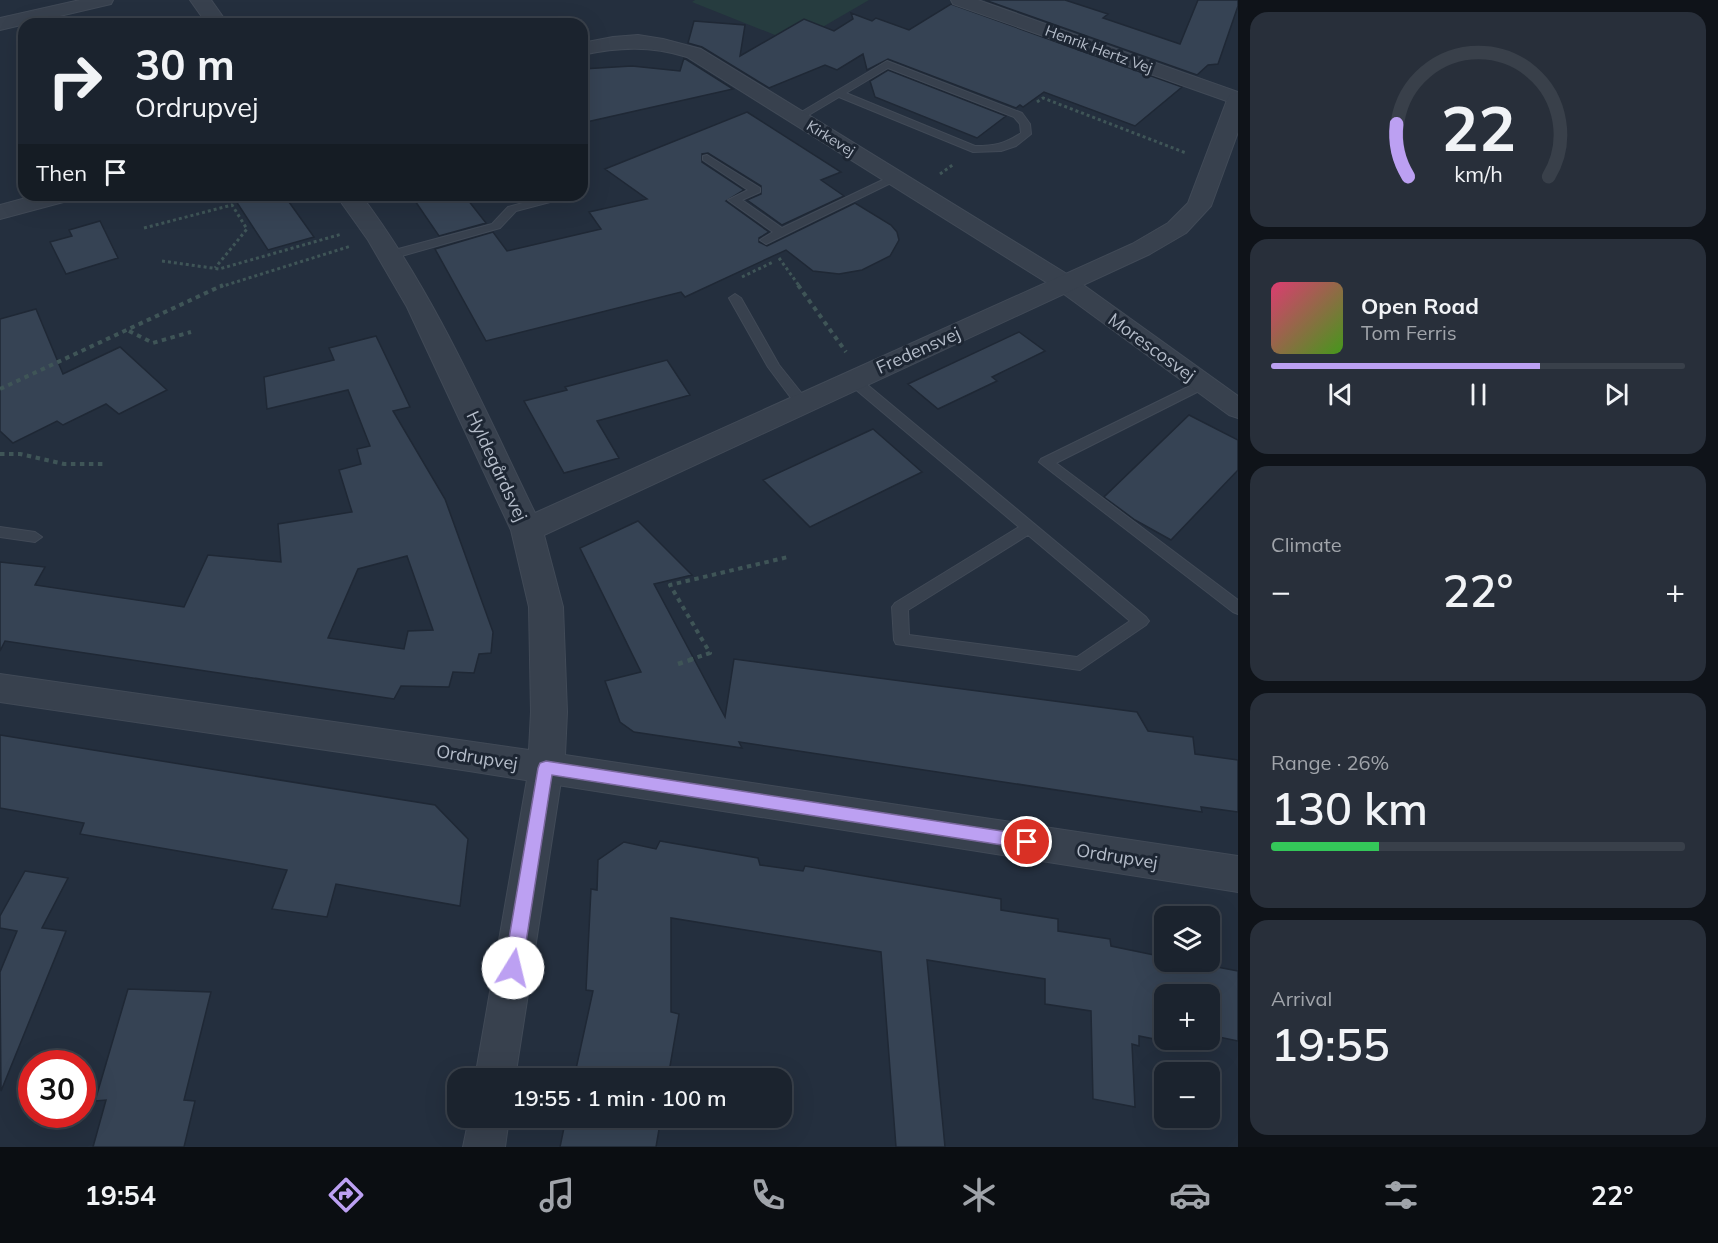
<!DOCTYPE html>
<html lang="en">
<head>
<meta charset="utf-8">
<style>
  :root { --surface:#1b232e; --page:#282f3a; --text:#f1f3f6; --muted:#a0a4aa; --line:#39404a; --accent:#bca0f2 }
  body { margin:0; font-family:Mulish,sans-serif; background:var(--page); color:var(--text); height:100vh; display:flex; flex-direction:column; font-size:22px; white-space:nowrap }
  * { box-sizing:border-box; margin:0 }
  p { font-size:20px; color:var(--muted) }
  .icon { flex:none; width:33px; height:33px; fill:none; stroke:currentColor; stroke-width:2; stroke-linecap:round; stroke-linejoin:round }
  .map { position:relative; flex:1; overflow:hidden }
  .details { display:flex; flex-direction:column; gap:12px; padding:12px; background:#0f1319; width:480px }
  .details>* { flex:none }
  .banner { position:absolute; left:18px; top:18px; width:570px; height:183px; border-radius:18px; box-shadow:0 6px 24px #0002,0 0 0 2px var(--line); background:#1b232e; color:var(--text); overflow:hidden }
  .tools { position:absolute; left:1154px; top:906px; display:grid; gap:12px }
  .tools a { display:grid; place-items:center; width:66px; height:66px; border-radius:12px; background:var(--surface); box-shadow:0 6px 24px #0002,0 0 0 2px var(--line); font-size:30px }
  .speed { position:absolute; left:18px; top:1050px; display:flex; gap:12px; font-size:30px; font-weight:700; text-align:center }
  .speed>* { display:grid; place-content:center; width:78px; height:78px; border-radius:50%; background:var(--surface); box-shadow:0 6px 24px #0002,0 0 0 2px var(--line); line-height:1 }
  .speed .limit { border:9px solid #d22; background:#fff; color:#111 }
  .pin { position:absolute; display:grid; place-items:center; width:51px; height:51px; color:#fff; margin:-26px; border:3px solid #fff; border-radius:50%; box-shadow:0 2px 6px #0007 }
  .me { position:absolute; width:66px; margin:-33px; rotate:9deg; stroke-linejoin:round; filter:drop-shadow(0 0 4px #0008) }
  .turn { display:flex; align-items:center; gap:21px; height:126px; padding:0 18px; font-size:27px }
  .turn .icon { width:78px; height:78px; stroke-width:2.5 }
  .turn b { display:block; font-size:42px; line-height:51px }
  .then { display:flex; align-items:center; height:57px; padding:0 18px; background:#0003; gap:12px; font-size:22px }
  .big { font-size:45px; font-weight:600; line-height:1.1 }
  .details .widget { flex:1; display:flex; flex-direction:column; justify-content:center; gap:9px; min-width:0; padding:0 21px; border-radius:18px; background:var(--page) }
  .details .dial { align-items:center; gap:0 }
  .dial svg { height:156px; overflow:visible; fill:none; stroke:var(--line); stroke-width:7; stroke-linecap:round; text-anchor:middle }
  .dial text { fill:var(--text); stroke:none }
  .song { display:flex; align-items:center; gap:18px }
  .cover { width:72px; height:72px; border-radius:9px; background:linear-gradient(135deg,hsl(340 70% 55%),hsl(100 70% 35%)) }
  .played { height:6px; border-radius:3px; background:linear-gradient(90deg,var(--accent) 65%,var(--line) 65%) }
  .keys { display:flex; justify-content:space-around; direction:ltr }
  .heat { display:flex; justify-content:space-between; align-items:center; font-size:33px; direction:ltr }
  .charge { height:9px; border-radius:4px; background:linear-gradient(90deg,#34c759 26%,var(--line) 0) }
  .trip { position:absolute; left:447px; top:1068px; width:345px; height:60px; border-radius:18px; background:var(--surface); box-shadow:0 6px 24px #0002,0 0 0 2px var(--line); font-weight:600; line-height:60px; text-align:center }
  .dock { display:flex; height:96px; justify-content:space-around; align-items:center; background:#0b0e12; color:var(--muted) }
  .dock .icon { width:42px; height:42px }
  .dock .active { color:var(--accent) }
  .dock b { font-size:27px; color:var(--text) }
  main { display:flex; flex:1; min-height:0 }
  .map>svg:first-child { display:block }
  .green { fill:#263c3f }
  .building { fill:#364354; stroke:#1f2835; stroke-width:1.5; fill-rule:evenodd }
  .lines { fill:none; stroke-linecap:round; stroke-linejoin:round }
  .service-casing { stroke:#414a57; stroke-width:2 }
  .minor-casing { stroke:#414a57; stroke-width:2 }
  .tertiary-casing { stroke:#414a57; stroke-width:2 }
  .path-far2 { stroke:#3f5557; stroke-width:3; stroke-dasharray:3 3; stroke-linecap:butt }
  .path-far1 { stroke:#3f5557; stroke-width:4; stroke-dasharray:4.5 4.5; stroke-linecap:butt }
  .path { stroke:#3f5557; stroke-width:4.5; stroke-dasharray:5 5; stroke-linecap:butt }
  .service { fill:#38414e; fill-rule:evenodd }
  .minor { fill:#38414e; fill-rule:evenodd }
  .tertiary { fill:#38414e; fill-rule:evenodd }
  .route { fill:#bca0f2; stroke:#7a689d; stroke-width:1.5 }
  .labels { text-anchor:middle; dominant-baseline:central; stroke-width:6; stroke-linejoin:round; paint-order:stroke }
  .far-street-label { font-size:15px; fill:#b4bcc9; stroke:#1d2633 }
  .street-label { font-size:18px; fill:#b4bcc9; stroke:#1d2633 }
</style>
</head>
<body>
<main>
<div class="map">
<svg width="1238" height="1147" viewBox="0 0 1238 1147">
  <rect width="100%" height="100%" fill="#242f3e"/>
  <path class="green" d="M 695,0 L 869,0 L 795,43 L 692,2 Z"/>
  <path class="building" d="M 985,0 L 1065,0 L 1108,14 L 1103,18 L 1180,44 L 1198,0 L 1238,0 L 1238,6 L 1218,64 L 1208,65 L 1197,75 Z
    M 951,4 L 1182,87 L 1135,126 L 1044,92 L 1023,107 L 1020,105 L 1016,108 L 888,59 L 867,70 L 863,54 L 837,70 L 825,65 L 769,88 L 702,47 L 688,43 L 694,21 L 745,25 L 740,56 L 804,19 L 834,31 L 853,19 L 851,13 L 872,21 L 876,18 L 909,30 Z
    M 684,58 L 733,89 L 582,123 L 582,69 L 632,66 L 680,71 Z
    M 888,70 L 1006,116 L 977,138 L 875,97 L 870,81 Z
    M 747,112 L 841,172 L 821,180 L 844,196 L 782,225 L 747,200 L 761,194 L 761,186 L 708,153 L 702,154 L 702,162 L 744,190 L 726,201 L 769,232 L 759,238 L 759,242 L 767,246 L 855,203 L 891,225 L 897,232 L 899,240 L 890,256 L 862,270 L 839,274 L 813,271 L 786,250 L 685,297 L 681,292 L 486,341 L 435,249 L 493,232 L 507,251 L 601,229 L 589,212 L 647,199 L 605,169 Z
    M 232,195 L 284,195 L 314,237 L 268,250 Z
    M 411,195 L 464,195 L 486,223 L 439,236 Z
    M 100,221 L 118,258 L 66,274 L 50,242 L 72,236 L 69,230 Z
    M 36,309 L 63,374 L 120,347 L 167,390 L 119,414 L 106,404 L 63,425 L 57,421 L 13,443 L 0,431 L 0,319 Z
    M 1019,332 L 1045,351 L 992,377 L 997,381 L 938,409 L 908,384 Z
    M 376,336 L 410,407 L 393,411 L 445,499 L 493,632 L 491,653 L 479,654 L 474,673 L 453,672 L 449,687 L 401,686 L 394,699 L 5,641 L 0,651 L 0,562 L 45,567 L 35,585 L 184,607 L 208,555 L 281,562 L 278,524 L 352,512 L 339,470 L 361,464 L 357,449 L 370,446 L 348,390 L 267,409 L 264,377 L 334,360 L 329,348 ZM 407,556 L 433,630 L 408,631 L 404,649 L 328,638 L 358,569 Z
    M 667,360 L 690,395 L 597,421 L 619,458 L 564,473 L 524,401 L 567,390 L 565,387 Z
    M 1189,415 L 1238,440 L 1238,470 L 1171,540 L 1135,520 L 1104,497 Z
    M 873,429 L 922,472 L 810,527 L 763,480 Z
    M 638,521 L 692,575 L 654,584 L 725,717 L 734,659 L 1137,712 L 1148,731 L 1193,737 L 1195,754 L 1238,760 L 1238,812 L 1201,807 L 1202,812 L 739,742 L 742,748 L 634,732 L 620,722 L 605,681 L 641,672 L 580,548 Z
    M 0,735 L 435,805 L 468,839 L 460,906 L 336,884 L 327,917 L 272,909 L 287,870 L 80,834 L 84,823 L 0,808 Z
    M 660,841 L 758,858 L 760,865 L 803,871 L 805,866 L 1001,899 L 1001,910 L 1058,919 L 1058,931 L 1110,939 L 1111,946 L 1164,957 L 1164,962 L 1191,962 L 1238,971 L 1238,1041 L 1209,1035 L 1209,994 L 1164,994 L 1164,1040 L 1193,1040 L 1194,1047 L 1139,1036 L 1139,1046 L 1132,1044 L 1135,1107 L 1093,1099 L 1091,1011 L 1045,1004 L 1045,979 L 927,960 L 945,1147 L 896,1147 L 881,952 L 671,918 L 671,1012 L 679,1014 L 668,1078 L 574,1078 L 593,991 L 586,990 L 591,889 L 597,890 L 598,860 L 624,842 L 656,849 Z
    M 25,871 L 68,878 L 42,928 L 66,931 L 1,1091 L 0,972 L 17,931 L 0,928 L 0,916 Z
    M 128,989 L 211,992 L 184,1100 L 195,1101 L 184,1147 L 93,1147 L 106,1100 L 95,1101 Z
    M 566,1118 L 661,1118 L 656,1147 L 560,1147 Z"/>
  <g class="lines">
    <g class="service-casing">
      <path id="service" d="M 887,61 L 1022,113 L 1030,124 L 1031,134 L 1016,146 L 1001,151 L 973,152 L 839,97 L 802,119 L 793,117 ZM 888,68 L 1014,117 L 1020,124 L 1021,133 C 1005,144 994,146 975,146 L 846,93 Z
        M 707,155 L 760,188 L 760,192 L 742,200 L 782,228 L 891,176 L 895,175 L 901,178 L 766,244 L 760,240 L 773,232 L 728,200 L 748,190 L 703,160 L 703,156 Z
        M 552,195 L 571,195 L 569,197 L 516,211 L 500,228 L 391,259 L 385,255 L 387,252 L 492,224 L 508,207 Z
        M 735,294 L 741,298 L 779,365 L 807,400 L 809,403 L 807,406 L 797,406 L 768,367 L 729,298 Z
        M 853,376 L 858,377 L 1146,617 L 1149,621 L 1146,625 L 1080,670 L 896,644 L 894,640 L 892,607 L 895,603 L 1019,527 L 848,383 L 846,380 L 848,377 ZM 1028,535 L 1130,621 L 1077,657 L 909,635 L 908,610 Z
        M 1202,380 L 1209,384 L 1207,387 L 1056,463 L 1238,600 L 1238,614 L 1233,612 L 1039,462 L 1041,459 Z
        M 0,527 L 35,532 L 42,537 L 35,542 L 0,537 Z"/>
    </g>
    <g class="minor-casing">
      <path id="minor" d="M 80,0 L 113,0 L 111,4 L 0,30 L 0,18 Z
        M 951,0 L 978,0 L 1238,92 L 1238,105 L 953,4 Z
        M 638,35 L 663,39 L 701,49 L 1075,279 L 1238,396 L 1238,418 L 1229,415 L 1057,289 L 687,57 C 650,46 620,47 582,55 L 582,43 L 613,37 Z
        M 37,195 L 74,195 L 71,200 L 0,219 L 0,205 Z
        M 546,754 L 558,758 L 563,768 L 515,1078 L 475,1078 L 529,768 L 534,758 Z
        M 469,1118 L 509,1118 L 505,1147 L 463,1147 Z"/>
    </g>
    <g class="tertiary-casing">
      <path id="tertiary" d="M 190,0 L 211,0 L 228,24 L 207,24 Z
        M 1238,93 L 1238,132 L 1211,206 L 1186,233 L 1150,254 L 544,535 L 563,607 L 567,712 L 565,755 L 1238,856 L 1238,892 L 469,771 L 0,702 L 0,674 L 529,750 L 531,712 L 529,607 L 511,530 L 407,307 L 368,240 L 336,195 L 361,195 C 434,292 482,404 535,513 L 1132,244 L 1168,223 L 1188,203 L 1227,100 L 1230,95 Z"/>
    </g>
    <path class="path-far2" d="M 1037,102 L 1043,98 L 1186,153
      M 940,174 L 954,164
      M 144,228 L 232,205 L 247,229 L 215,268
      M 779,258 L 800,287
      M 162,261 L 219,269 L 342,234
      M 742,277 L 773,262
      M 220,287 L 351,246"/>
    <path class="path-far1" d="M 798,285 L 846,352
      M 129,331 L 153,343 L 191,332
      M 0,389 L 223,285
      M 0,454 L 20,454 L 64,464 L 104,464
      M 689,660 L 710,653 L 670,585 L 788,557"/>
    <path class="path" d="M 678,664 L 693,659"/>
    <use href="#service" class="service"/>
    <use href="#minor" class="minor"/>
    <use href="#tertiary" class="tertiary"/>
  </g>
  <path class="route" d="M 546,761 L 1027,835 L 1032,837 L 1035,842 L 1032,847 L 1027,849 L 552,775 L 522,968 L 519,973 L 513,976 L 507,973 L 504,968 L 538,768 L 540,763 Z"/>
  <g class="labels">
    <g class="far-street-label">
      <text transform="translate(1099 49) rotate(20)">Henrik Hertz Vej</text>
      <text transform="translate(831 138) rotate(32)">Kirkevej</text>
    </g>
    <g class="street-label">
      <text transform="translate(1152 347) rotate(36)">Morescosvej</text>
      <text transform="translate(918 350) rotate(-24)">Fredensvej</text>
      <text transform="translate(497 466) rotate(65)">Hyldegårdsvej</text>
      <text transform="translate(477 757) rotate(9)">Ordrupvej</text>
      <text transform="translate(1117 856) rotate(9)">Ordrupvej</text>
    </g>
  </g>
</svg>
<div class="tools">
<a><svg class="icon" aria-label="layers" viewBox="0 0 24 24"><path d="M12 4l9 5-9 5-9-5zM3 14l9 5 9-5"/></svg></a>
<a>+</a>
<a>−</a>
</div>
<div class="speed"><div class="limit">30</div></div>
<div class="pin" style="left:1027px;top:842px;background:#d93025"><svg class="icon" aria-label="arrive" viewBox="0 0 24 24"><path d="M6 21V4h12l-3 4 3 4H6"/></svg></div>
<svg class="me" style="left:513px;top:968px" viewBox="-20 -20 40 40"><circle r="19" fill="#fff"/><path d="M0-13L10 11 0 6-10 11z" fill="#bca0f2"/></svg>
<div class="trip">19:55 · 1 min · 100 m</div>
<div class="banner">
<div class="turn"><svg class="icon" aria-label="right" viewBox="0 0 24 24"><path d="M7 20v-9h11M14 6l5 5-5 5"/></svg><div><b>30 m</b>Ordrupvej</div></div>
<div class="then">Then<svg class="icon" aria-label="arrive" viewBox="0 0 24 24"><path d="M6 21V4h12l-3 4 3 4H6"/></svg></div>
</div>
</div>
<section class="details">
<div class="widget dial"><svg viewBox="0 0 100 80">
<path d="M14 69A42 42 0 1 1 86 69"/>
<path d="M14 69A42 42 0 0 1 8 42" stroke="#bca0f2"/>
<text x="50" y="56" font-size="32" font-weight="700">22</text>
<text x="50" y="72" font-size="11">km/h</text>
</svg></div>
<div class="widget">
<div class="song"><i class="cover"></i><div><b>Open Road</b><p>Tom Ferris</p></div></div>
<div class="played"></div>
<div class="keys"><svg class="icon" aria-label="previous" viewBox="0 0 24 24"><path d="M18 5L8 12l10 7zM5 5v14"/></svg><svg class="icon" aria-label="pause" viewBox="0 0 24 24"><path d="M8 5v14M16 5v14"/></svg><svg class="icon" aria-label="next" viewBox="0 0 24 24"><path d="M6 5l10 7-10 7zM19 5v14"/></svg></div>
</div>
<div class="widget"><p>Climate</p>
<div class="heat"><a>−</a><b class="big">22°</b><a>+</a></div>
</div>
<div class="widget"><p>Range · 26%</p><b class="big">130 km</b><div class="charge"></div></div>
<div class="widget"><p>Arrival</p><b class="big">19:55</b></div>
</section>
</main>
<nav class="dock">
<b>19:54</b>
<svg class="icon active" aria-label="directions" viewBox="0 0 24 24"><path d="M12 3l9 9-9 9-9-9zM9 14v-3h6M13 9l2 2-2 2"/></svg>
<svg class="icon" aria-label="music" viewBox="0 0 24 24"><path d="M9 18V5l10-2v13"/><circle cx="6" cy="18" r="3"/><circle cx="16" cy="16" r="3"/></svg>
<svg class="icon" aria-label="phone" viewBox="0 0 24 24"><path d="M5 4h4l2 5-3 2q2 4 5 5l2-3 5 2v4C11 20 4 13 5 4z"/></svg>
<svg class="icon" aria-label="climate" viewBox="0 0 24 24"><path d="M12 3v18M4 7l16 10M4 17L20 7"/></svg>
<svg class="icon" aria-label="car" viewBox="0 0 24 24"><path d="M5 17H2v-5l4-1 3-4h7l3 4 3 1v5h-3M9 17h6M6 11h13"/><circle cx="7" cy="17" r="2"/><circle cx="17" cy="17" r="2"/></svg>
<svg class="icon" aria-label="filters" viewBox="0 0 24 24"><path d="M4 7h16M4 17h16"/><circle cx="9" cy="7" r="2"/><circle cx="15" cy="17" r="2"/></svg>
<b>22°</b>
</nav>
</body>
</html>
